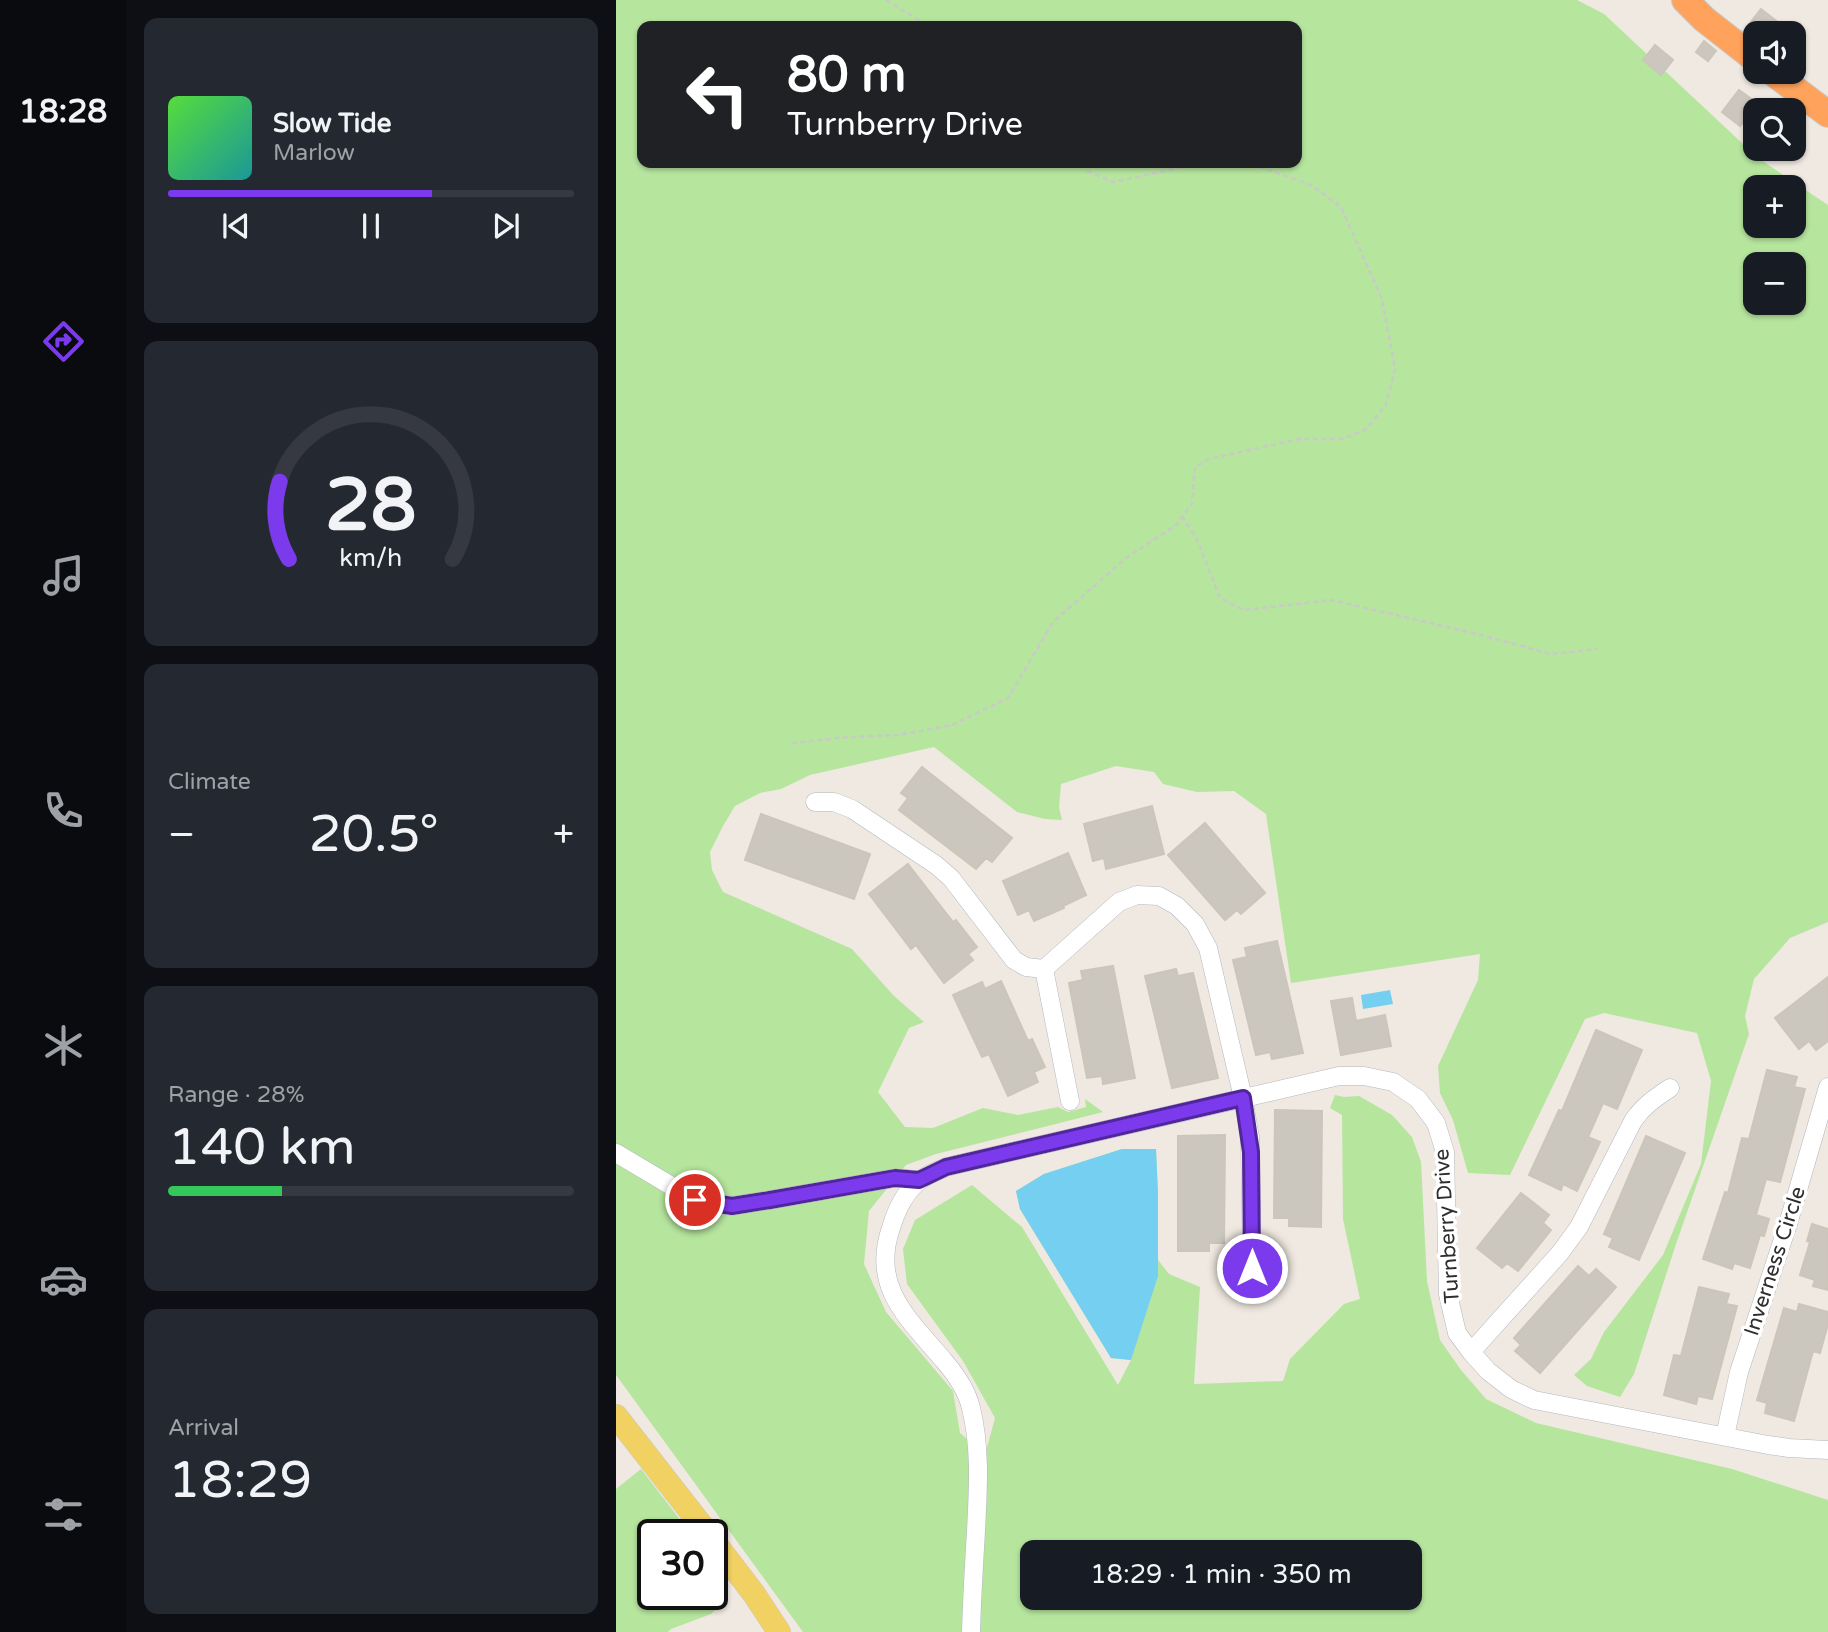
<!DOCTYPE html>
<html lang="en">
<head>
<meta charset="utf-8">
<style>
  :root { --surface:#171b24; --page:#242831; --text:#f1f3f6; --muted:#9ea1a6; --line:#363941; --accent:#7c3aed }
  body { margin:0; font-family:"Varela Round",sans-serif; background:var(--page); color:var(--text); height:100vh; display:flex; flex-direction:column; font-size:26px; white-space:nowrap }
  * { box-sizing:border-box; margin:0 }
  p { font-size:23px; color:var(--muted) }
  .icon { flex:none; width:38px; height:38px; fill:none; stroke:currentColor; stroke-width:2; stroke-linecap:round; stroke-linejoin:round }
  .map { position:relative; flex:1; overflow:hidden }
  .side { display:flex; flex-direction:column; gap:18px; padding:18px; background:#0d0f14; width:490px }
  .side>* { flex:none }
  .hud { position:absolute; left:21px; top:21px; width:665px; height:147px; border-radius:14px; box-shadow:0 2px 5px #0004; background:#202124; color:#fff; overflow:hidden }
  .tools { position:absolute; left:1127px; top:21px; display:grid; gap:14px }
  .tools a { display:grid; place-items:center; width:63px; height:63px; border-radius:14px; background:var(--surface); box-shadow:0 2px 5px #0004; font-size:35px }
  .speed { position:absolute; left:21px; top:1519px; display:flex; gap:14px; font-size:35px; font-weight:700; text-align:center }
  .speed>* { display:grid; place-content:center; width:91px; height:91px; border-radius:50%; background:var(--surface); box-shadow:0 2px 5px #0004; line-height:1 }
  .speed .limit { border:4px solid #111; border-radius:10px; background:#fff; color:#111 }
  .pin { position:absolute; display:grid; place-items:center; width:60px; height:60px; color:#fff; margin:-30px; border:4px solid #fff; border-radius:50%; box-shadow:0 2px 7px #0007 }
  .me { position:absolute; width:77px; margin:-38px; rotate:0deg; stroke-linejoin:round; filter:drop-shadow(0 0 5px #0008) }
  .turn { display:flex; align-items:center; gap:24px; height:147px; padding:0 35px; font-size:32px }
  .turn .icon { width:91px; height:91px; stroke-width:2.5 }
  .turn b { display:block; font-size:49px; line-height:60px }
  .big { font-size:52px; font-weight:600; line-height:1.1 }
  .side .tile { flex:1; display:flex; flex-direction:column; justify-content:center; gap:10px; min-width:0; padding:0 24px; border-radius:14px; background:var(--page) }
  .side .dial { align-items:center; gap:0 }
  .dial svg { height:182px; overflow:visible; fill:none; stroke:var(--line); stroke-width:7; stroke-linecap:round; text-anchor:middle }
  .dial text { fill:var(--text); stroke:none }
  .song { display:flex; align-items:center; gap:21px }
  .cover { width:84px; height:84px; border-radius:10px; background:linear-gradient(135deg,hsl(110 70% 55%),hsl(180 70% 35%)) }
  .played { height:7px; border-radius:4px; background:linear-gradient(90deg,var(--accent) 65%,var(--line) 65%) }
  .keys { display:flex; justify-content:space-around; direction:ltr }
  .heat { display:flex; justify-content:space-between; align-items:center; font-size:38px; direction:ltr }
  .charge { height:10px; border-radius:5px; background:linear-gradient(90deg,#34c759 28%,var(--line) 0) }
  .trip { position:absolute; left:404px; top:1540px; width:402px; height:70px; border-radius:14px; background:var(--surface); box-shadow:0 2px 5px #0004; font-weight:600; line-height:70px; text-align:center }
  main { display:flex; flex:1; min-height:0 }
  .tabs { display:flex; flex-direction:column; width:126px; justify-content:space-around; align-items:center; background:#090b0e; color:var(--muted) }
  .tabs .icon { width:49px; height:49px }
  .tabs .on { color:var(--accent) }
  .tabs b { font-size:32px; color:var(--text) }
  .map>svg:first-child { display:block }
  .green { fill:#b6e59e; fill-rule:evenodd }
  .water { fill:#75cff0 }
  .building { fill:#cbc7bf; stroke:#cbc5ba; stroke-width:2 }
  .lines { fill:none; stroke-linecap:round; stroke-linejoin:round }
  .minor-casing { stroke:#b4b7c1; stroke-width:19 }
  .major-casing { stroke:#c9c9c9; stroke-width:24 }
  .highway-casing { stroke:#c9c9c9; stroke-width:28 }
  .path { stroke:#c9c9c9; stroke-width:2.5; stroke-dasharray:5 3.5; stroke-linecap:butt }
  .minor { stroke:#fff; stroke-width:18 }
  .major { stroke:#f2d163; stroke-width:23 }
  .highway { stroke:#ffa35c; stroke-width:26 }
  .route-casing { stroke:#51269a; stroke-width:18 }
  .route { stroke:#7c3aed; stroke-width:12 }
  .labels { text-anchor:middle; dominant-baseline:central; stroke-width:7; stroke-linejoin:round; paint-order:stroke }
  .street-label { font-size:21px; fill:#2e2e2e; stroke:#fff }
</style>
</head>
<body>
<main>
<nav class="tabs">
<b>18:28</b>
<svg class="icon on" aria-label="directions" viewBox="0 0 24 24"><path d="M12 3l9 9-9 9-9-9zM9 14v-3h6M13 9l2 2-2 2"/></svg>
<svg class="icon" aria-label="music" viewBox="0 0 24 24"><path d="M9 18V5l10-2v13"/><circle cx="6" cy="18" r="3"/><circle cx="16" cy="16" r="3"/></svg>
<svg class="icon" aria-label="phone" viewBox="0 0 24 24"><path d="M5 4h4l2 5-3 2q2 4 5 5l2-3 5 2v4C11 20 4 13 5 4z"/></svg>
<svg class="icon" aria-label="climate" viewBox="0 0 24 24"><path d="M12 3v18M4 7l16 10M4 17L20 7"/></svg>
<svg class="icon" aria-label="car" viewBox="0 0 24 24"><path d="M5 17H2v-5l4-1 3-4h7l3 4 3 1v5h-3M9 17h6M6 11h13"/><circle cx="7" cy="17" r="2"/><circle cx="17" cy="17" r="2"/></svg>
<svg class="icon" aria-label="filters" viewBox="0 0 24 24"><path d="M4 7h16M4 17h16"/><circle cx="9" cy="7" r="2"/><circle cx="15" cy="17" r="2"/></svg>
</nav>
<section class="side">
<div class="tile">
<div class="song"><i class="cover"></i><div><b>Slow Tide</b><p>Marlow</p></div></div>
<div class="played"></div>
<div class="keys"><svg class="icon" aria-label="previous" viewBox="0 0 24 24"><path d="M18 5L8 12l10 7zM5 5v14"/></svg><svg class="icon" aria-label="pause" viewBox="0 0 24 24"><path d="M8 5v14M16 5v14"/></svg><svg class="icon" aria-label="next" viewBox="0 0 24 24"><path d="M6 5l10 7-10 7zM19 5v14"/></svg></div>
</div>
<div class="tile dial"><svg viewBox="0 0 100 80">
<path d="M14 69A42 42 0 1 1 86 69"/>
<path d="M14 69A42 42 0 0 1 10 35" stroke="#7c3aed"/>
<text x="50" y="56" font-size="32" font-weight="700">28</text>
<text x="50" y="72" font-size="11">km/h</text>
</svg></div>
<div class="tile"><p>Climate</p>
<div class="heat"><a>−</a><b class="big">20.5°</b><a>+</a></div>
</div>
<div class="tile"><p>Range · 28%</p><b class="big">140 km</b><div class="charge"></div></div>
<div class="tile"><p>Arrival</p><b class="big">18:29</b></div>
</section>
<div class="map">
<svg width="1212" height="1632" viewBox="0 0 1212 1632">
  <rect width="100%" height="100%" fill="#efe9e1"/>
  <path class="green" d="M 0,0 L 961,0 L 988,14 L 1142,158 L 1212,205 L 1212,922 L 1174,938 L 1138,979 L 1129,1016 L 1133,1034 L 1060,1244 L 1018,1374 L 1004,1397 L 971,1386 L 958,1375 L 975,1359 L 988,1332 L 1047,1255 L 1085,1164 L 1095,1081 L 1081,1033 L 988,1013 L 969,1019 L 894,1175 L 852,1173 L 837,1120 L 824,1093 L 822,1066 L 862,980 L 864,954 L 675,983 L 650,814 L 618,791 L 581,792 L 547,784 L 538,772 L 500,766 L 445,784 L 443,807 L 446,820 L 429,819 L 401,812 L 318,747 L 194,775 L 165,789 L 144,793 L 119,806 L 107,826 L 94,852 L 96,870 L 107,892 L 236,949 L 278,996 L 308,1022 L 293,1028 L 262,1092 L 289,1127 L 317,1128 L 367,1108 L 402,1115 L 442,1107 L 452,1112 L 470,1107 L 469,1099 L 487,1112 L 320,1154 L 290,1165 L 253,1211 L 248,1264 L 270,1312 L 337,1391 L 344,1433 L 369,1455 L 379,1418 L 347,1361 L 291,1284 L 287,1249 L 299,1220 L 356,1185 L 406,1227 L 502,1385 L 515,1360 L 495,1358 L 404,1209 L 400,1191 L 428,1174 L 506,1149 L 540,1149 L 542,1194 L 542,1260 L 553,1274 L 584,1287 L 578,1384 L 667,1381 L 674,1359 L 728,1304 L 744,1299 L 727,1219 L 726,1115 L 714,1108 L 719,1095 L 728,1097 L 743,1096 L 776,1115 L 796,1137 L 805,1162 L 811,1281 L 824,1340 L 845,1370 L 870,1399 L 920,1423 L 1116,1469 L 1212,1500 L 1212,1632 L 187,1632 L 0,1375 ZM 26,26 L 681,26 L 681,163 L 26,163 ZM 1139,187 L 1178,187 L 1178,226 L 1139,226 ZM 1139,264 L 1178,264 L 1178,303 L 1139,303 ZM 416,1552 L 794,1552 L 794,1598 L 416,1598 Z
    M 25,1469 L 76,1535 L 37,1535 L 37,1594 L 96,1594 L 96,1566 L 110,1599 L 95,1614 L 55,1629 L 52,1632 L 0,1632 L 0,1489 Z"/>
  <path class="water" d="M 774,990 L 777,1004 L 747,1009 L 745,995 Z
    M 506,1149 L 540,1149 L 542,1194 L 542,1276 L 515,1360 L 495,1358 L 404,1209 L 400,1191 L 428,1174 Z"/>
  <path class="building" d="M 1145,9 L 1163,23 L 1155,33 L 1139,33 L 1131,27 Z
    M 1088,41 L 1100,51 L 1092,61 L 1080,52 Z
    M 1039,45 L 1057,60 L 1045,75 L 1027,60 Z
    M 1123,90 L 1141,103 L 1124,126 L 1106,112 Z
    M 306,767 L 396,838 L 376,862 L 370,858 L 360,869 L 283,810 L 292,798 L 285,793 Z
    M 536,806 L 548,854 L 490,869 L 488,858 L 477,861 L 468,824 Z
    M 145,814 L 254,854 L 238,899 L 129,860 Z
    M 589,823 L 649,893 L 625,914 L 621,910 L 609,920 L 552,855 Z
    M 452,853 L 470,895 L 447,906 L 448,908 L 418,921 L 413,910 L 402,915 L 387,881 Z
    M 292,864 L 337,922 L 340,920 L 361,947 L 352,954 L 357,960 L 328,983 L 300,945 L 295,949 L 253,894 Z
    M 661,941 L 687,1053 L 656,1059 L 654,1052 L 640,1055 L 617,960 L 631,957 L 629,948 Z
    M 497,966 L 519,1078 L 487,1084 L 486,1076 L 471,1078 L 453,983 L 467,980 L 465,971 Z
    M 560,969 L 562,976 L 577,973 L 602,1078 L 556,1088 L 529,976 Z
    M 1212,977 L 1212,1041 L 1200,1050 L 1193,1041 L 1183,1049 L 1159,1018 Z
    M 385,981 L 412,1041 L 416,1039 L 429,1067 L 418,1072 L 422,1082 L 392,1096 L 373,1054 L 366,1057 L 337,995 L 366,982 L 369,989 Z
    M 736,998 L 740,1021 L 769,1015 L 775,1046 L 725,1055 L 715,1001 Z
    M 980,1030 L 1026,1050 L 1001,1109 L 987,1103 L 972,1137 L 984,1142 L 961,1191 L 947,1184 L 945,1190 L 913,1175 L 943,1110 L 946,1111 Z
    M 1151,1070 L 1181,1077 L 1178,1087 L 1189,1089 L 1164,1182 L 1150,1179 L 1140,1215 L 1153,1219 L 1148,1236 L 1144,1235 L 1134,1268 L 1118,1263 L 1116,1269 L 1087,1259 L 1109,1192 L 1112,1193 L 1126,1138 L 1133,1139 Z
    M 659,1110 L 706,1111 L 705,1227 L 673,1226 L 673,1218 L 658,1218 Z
    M 609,1135 L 608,1243 L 593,1243 L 593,1251 L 562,1251 L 562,1136 Z
    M 1030,1136 L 1069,1153 L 1023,1260 L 993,1247 L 997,1238 L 988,1234 Z
    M 905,1193 L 933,1215 L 927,1223 L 935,1230 L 902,1271 L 891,1263 L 886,1268 L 861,1248 Z
    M 1196,1224 L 1212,1229 L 1212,1290 L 1197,1286 L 1199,1280 L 1184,1275 L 1194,1242 L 1191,1241 Z
    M 962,1266 L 973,1276 L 980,1269 L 1000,1287 L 924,1373 L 899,1351 L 905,1345 L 898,1338 Z
    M 1083,1287 L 1113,1294 L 1110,1304 L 1121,1306 L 1096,1399 L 1082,1396 L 1080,1404 L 1048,1395 L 1058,1355 L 1065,1356 Z
    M 1183,1304 L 1212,1312 L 1212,1324 L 1204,1353 L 1197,1351 L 1178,1421 L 1149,1413 L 1151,1403 L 1141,1400 L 1168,1308 L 1181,1312 Z"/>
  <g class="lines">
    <g class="minor-casing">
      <path id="minor" d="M 199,802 L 218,802 L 236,809 L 320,865 L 335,878 L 398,960 L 410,967 L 428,969 L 503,902 L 521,895 L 543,896 L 561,906 L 579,924 L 592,948 L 627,1098 L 634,1137 L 636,1268
        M 428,969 L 454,1101
        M 0,1153 L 79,1200 L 116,1206 L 154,1200 L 279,1178 L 303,1180
        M 855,1352 L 944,1253 L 963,1227 L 1017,1121 C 1027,1106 1039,1098 1054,1088
        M 1109,1436 L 1123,1372 L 1172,1224 L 1212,1087
        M 355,1632 C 356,1598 358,1564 360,1531 C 362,1490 365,1449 355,1408 C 351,1391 341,1376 329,1362 C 294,1320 254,1288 275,1228 C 280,1211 290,1189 306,1179 C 313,1174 322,1171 330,1167 L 723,1076 L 748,1076 L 777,1082 L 802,1099 L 820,1123 L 829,1152 L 832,1294 L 841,1333 L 855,1352 L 872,1371 L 895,1389 L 918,1400 L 1152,1445 L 1173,1448 L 1212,1450"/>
    </g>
    <g class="major-casing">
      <path id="major" d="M 0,1416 L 93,1535
        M 96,1539 L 138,1594 L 163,1632"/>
    </g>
    <g class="highway-casing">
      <path id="highway" d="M 1069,0 L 1088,19 L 1139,59
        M 1156,72 L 1212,114"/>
    </g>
    <path class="path" d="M 270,0 L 312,26
      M 467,163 L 472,171 L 497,182 L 586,163
      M 566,516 L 582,542 L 604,598 L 628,610 L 715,600 L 857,633 L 935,654 L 982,649
      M 176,743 L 234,737 L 282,735 L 336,725 L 392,698 L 437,622 L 510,558 L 559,526 L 576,504 L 579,467 L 593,459 L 683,439 L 727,439 L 750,429 L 770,405 L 779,369 L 766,299 L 725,207 L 695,185 L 636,164 L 615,163"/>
    <use href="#minor" class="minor"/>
    <use href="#major" class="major"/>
    <use href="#highway" class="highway"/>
  </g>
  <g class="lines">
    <g class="route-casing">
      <path id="route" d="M 79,1200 L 116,1206 L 154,1200 L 279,1178 L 303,1180 L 330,1167 L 627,1098 L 635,1152 L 636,1268"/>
    </g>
    <use href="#route" class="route"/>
  </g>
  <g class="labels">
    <g class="street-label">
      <text transform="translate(831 1226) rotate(-94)">Turnberry Drive</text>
      <text transform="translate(1159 1261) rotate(-72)">Inverness Circle</text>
    </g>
  </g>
</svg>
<div class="tools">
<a><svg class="icon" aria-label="sound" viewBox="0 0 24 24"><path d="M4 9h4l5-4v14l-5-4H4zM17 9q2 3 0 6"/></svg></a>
<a><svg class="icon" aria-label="search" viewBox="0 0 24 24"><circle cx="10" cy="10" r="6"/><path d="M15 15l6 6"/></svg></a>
<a>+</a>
<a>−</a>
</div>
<div class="speed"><div class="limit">30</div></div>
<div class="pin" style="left:79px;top:1200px;background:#d93025"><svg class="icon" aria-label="arrive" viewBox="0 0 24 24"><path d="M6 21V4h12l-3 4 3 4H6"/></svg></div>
<svg class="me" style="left:636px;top:1268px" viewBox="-20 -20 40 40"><circle r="17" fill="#7c3aed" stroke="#fff" stroke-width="3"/><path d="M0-11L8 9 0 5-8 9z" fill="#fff"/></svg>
<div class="trip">18:29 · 1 min · 350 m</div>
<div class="hud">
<div class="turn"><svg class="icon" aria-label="left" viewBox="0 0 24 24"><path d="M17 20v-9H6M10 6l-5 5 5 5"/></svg><div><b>80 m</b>Turnberry Drive</div></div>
</div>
</div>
</main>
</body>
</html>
